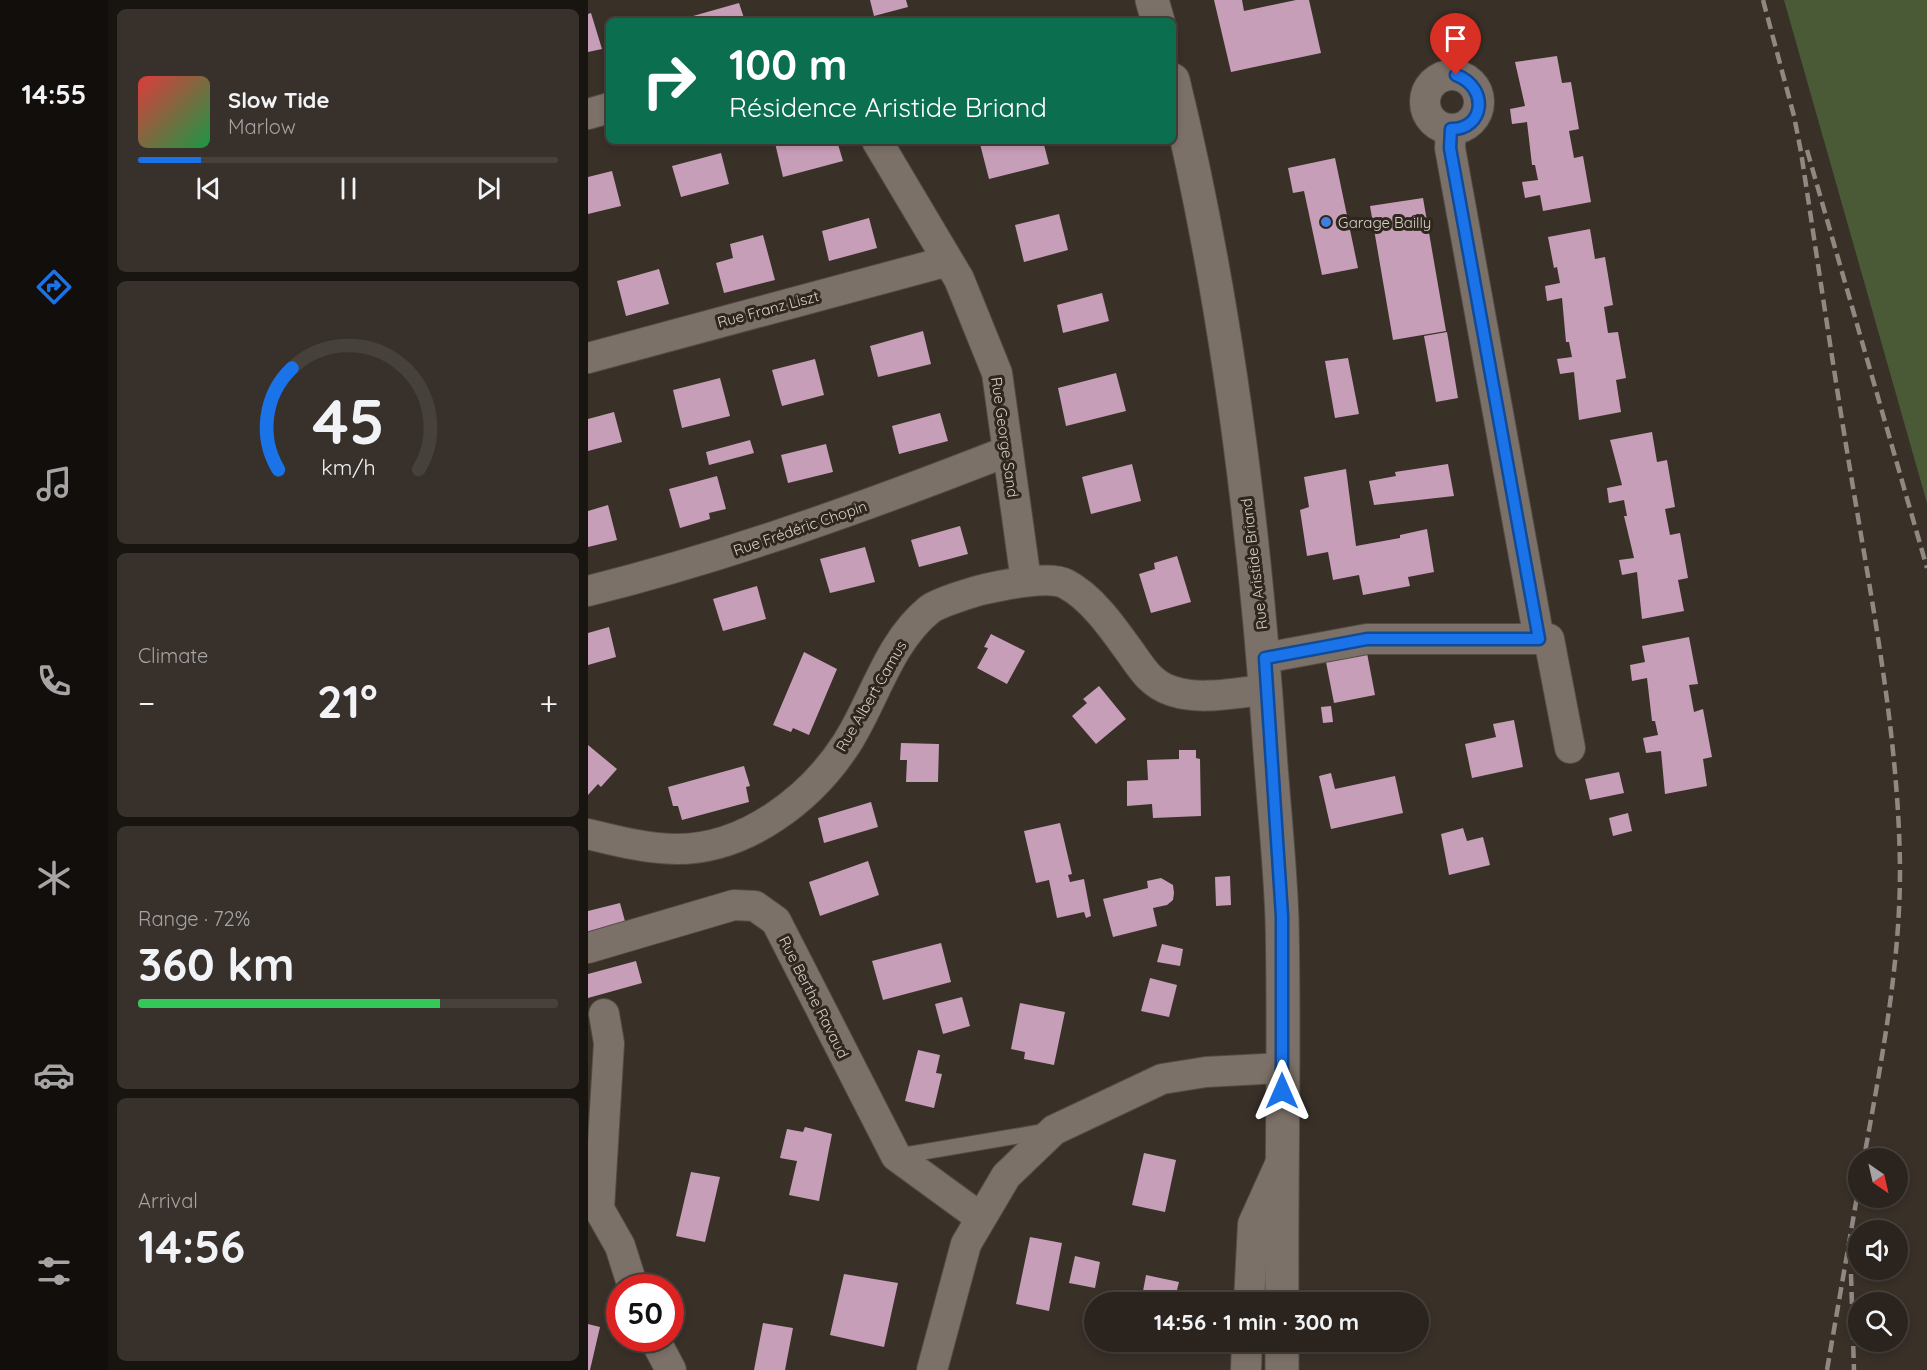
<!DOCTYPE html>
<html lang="en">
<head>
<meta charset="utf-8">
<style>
  :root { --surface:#2b241e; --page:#37302b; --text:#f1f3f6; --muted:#a6a4a4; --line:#47413c; --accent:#1a73e8 }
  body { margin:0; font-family:Quicksand,sans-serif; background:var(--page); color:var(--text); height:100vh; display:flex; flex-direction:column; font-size:22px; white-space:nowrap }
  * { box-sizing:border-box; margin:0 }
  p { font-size:20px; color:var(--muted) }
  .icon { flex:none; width:33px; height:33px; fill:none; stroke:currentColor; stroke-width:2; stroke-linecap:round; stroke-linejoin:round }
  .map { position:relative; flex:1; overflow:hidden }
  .details { display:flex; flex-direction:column; gap:9px; padding:9px; background:#181410; width:480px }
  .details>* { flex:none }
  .guide { position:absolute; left:18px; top:18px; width:570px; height:126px; border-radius:9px; box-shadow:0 3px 9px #0003,0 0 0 2px var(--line); background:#0b6e4f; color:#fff; overflow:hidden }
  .needle { width:39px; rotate:146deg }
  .tools { position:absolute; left:1260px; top:1148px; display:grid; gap:12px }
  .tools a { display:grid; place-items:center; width:60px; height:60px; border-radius:50%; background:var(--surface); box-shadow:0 3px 9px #0003,0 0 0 2px var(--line); font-size:30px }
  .speed { position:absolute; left:18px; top:1274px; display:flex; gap:12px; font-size:30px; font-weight:700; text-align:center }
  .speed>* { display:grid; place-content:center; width:78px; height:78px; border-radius:50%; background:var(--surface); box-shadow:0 3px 9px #0003,0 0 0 2px var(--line); line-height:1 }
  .speed .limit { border:9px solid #d22; background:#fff; color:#111 }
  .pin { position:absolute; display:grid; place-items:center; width:51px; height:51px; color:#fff; margin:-62px -26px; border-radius:50% 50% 50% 0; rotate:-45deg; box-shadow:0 0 6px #0007 }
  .pin .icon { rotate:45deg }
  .me { position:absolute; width:66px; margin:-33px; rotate:0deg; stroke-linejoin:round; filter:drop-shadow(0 0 4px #0008) }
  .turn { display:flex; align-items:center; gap:21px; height:126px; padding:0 24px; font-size:27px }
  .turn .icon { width:78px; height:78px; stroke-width:2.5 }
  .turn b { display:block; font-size:42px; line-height:51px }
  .big { font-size:45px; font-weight:700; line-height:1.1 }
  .details .tile { flex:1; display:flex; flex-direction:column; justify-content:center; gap:9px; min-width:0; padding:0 21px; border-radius:9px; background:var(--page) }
  .details .dial { align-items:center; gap:0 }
  .dial svg { height:156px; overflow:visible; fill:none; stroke:var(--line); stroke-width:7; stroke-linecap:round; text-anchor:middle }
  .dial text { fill:var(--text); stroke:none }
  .song { display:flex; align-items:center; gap:18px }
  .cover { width:72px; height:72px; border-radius:9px; background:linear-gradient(135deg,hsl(0 70% 55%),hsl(140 70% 35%)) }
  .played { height:6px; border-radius:3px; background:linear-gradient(90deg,var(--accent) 15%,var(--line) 15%) }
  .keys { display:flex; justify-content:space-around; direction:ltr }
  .heat { display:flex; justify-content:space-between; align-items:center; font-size:33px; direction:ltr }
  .charge { height:9px; border-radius:4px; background:linear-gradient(90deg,#34c759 72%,var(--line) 0) }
  .trip { position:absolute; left:496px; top:1292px; width:345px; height:60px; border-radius:30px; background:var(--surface); box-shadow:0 3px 9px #0003,0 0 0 2px var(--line); font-weight:700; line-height:60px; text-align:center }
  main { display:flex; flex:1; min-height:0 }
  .tab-bar { display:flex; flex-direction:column; width:108px; justify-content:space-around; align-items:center; background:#110e0c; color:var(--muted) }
  .tab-bar .icon { width:42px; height:42px }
  .tab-bar .current { color:var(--accent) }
  .tab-bar b { font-size:27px; color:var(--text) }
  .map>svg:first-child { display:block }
  .green { fill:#4a5a37 }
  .building { fill:#c79eb7 }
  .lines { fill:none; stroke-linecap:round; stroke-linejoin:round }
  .service-casing { stroke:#534c44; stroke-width:17 }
  .minor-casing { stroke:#534c44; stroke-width:32 }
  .secondary-casing { stroke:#534c44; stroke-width:35 }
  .service { stroke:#7c7168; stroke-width:15 }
  .minor { stroke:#7c7168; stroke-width:30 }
  .secondary { stroke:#7c7168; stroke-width:33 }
  .rail { stroke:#908983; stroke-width:4.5; stroke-dasharray:12 6; stroke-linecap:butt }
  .route-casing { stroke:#114b97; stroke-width:15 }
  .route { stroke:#1a73e8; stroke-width:10 }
  .shop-dot { fill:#3f7fe0; stroke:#2f261e; stroke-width:2 }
  .labels { text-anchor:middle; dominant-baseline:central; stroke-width:6; stroke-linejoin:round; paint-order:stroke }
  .poi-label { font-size:15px; fill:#d6d0cb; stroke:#2f261e; text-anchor:start }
  .street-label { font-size:15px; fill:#d6d0cb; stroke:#2f261e }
</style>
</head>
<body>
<main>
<nav class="tab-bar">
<b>14:55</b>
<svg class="icon current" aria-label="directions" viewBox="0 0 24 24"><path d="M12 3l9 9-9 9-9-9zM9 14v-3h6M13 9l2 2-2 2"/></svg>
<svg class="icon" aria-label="music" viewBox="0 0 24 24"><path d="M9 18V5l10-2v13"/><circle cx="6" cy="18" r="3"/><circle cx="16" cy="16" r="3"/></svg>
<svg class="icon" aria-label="phone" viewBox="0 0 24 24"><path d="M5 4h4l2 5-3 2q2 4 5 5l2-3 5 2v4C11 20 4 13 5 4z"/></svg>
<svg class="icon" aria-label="climate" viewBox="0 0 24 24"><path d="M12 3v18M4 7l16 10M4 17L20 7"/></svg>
<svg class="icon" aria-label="car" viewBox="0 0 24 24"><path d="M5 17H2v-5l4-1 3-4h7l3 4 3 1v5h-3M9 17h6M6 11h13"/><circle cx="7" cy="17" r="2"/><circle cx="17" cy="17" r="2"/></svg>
<svg class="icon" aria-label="filters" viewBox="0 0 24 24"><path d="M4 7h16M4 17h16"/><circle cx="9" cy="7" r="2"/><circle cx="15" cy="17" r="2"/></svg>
</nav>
<section class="details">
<div class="tile">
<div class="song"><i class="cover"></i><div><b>Slow Tide</b><p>Marlow</p></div></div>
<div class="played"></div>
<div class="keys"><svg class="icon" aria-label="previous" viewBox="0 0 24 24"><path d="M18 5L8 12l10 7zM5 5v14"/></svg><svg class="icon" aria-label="pause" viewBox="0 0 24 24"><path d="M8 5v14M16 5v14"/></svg><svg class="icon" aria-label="next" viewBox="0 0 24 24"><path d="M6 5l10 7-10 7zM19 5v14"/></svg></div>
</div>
<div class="tile dial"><svg viewBox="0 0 100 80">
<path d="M14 69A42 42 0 1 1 86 69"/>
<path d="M14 69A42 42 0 0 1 21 17" stroke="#1a73e8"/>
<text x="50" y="56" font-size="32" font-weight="700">45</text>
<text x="50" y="72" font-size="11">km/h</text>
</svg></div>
<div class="tile"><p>Climate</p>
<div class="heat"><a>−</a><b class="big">21°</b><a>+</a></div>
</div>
<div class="tile"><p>Range · 72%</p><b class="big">360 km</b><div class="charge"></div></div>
<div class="tile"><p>Arrival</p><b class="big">14:56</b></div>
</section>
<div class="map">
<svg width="1339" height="1370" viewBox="0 0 1339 1370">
  <rect width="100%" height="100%" fill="#393028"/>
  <path class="green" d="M 1196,0 L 1339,0 L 1339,503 Z"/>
  <path class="building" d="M 282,0 L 318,0 L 320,7 L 286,16 Z
    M 626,0 L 654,0 L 656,11 L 708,0 L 721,0 L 733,53 L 643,72 Z
    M 151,3 L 157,21 L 106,21 L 105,16 Z
    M 3,13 L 14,49 L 0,52 L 0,14 Z
    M 969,56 L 974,83 L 983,82 L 991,129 L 981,131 L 986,158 L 995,156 L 1003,202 L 955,211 L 952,195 L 937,198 L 934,182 L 950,180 L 947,165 L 944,165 L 939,122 L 924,124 L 922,109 L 937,106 L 927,62 Z
    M 195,141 L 249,141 L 255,161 L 195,177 L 187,143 Z
    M 406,141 L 455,141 L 461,164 L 401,179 L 392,144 Z
    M 133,153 L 141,184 L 93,197 L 84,166 Z
    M 747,158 L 770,268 L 734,275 L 716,191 L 705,193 L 700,168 Z
    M 24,171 L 33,206 L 0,214 L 0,177 Z
    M 835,198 L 858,331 L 805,340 L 782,206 Z
    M 471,214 L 480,250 L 436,262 L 427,225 Z
    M 281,218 L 289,248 L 241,261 L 234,231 Z
    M 1002,229 L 1007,259 L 1017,257 L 1025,305 L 1016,307 L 1020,333 L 1030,332 L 1038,378 L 1028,380 L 1033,412 L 991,420 L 986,372 L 972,374 L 969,359 L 984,357 L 981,342 L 978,342 L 974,298 L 959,301 L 957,286 L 972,283 L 969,267 L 966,268 L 960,237 Z
    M 175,235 L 187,280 L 136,293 L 128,263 L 145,258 L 142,244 Z
    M 71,269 L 81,304 L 38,316 L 29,281 Z
    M 514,293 L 521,321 L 475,333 L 469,305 Z
    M 335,331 L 343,364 L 290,377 L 282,346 Z
    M 859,332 L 870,398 L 848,402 L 836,336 Z
    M 760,358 L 771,414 L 747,418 L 737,361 Z
    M 227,359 L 236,395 L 194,406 L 184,370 Z
    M 528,373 L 538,411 L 478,426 L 470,388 Z
    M 132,378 L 142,416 L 94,428 L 85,390 Z
    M 26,412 L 34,442 L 0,451 L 0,419 Z
    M 352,413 L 360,441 L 311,454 L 304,426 Z
    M 1064,432 L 1069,462 L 1079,460 L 1087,507 L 1077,509 L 1082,535 L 1092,533 L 1100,578 L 1090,580 L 1096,611 L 1054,619 L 1049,572 L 1034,575 L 1031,560 L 1046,558 L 1036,516 L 1039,516 L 1036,500 L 1021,503 L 1019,488 L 1034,485 L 1022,440 Z
    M 162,440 L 166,453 L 121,465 L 118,452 Z
    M 238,444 L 245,472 L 200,483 L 193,455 Z
    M 544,464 L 553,501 L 503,514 L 494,477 Z
    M 860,464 L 866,496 L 786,505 L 781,481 L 808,476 L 807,472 Z
    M 758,469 L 768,546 L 812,538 L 812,535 L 839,529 L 846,572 L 820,577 L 822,586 L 775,595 L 771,575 L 745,580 L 740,552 L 719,556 L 712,510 L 721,507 L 716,477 Z
    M 129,476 L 138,509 L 121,513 L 122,519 L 92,528 L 81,489 Z
    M 20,505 L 29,540 L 0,547 L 0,511 Z
    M 372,526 L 380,554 L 331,567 L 323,540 Z
    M 277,547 L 287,582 L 242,593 L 232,559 Z
    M 589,556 L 603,602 L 563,613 L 551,574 L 567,569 L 566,563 Z
    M 169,586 L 178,619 L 135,631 L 125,599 Z
    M 21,627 L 28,657 L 0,665 L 0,633 Z
    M 403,634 L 437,651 L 419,684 L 389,668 L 400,648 L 396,647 Z
    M 1101,637 L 1110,684 L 1101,685 L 1106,712 L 1115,709 L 1124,757 L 1115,759 L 1119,786 L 1077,794 L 1073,751 L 1058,753 L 1055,738 L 1070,735 L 1067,721 L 1064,721 L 1059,678 L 1044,681 L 1042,665 L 1057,662 L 1054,646 Z
    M 216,652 L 249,669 L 221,735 L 205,728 L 203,732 L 185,725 Z
    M 779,653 L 787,695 L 746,703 L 738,662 Z
    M 511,686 L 538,719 L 508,744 L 484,716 L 499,703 L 495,699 Z
    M 743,706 L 745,722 L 735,723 L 733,707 Z
    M 926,720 L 935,767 L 884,778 L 877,744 L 908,737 L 905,724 Z
    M 313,743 L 351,744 L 350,782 L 318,782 L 319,760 L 312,760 Z
    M 0,745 L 29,769 L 13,787 L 10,784 L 0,795 Z
    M 591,750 L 608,750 L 608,758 L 612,759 L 613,816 L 565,818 L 564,804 L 539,806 L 539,781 L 560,780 L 559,760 L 591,759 Z
    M 156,766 L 162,786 L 158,787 L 161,802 L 94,820 L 90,806 L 85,806 L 80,787 Z
    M 1031,772 L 1036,793 L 1002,800 L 997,779 Z
    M 743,773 L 747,789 L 807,776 L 815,813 L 743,829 L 731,776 Z
    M 283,802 L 290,827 L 236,843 L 230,818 Z
    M 1040,813 L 1044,831 L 1025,836 L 1021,818 Z
    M 472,823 L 484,874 L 480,875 L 482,882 L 496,879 L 503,916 L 498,918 L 496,912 L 469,918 L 461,880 L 448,883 L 436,831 Z
    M 875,828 L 879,841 L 895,837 L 902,865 L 861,875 L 853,834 Z
    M 280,861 L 291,895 L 232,916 L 221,882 Z
    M 642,876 L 643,905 L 628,906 L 627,877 Z
    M 573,878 L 585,885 L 586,893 L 585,900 L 579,905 L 565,908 L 569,926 L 525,937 L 515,899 L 560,888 L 559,881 Z
    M 32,903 L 38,925 L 0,935 L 0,911 Z
    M 353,943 L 363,982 L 295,1000 L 284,961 Z
    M 574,944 L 595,949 L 592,966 L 569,962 Z
    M 48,961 L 54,983 L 0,998 L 0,974 Z
    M 562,978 L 589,985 L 581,1017 L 553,1011 Z
    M 374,997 L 382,1026 L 355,1034 L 347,1004 Z
    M 432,1003 L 477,1012 L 466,1065 L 436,1059 L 437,1052 L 423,1049 Z
    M 330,1050 L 352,1055 L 348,1073 L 354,1074 L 346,1108 L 317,1101 Z
    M 217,1127 L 244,1134 L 231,1201 L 201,1195 L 209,1161 L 192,1158 L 199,1129 L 215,1132 Z
    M 556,1153 L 588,1160 L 577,1212 L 544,1205 Z
    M 103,1172 L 132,1177 L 117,1242 L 88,1236 Z
    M 442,1237 L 474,1243 L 461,1311 L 428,1304 Z
    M 487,1256 L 512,1262 L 507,1288 L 481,1283 Z
    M 256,1274 L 310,1283 L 296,1347 L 242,1335 Z
    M 558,1275 L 591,1282 L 586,1302 L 553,1302 Z
    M 175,1323 L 205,1328 L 197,1370 L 166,1370 Z
    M 0,1324 L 12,1327 L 2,1370 L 0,1370 Z"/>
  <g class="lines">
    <g class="service-casing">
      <path id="service" d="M 311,1156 L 459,1131"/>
    </g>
    <g class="minor-casing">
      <path id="minor" d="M837 102a27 27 0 1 1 54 0a27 27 0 1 1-54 0Z
        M 0,114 L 21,108
        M 863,129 L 862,148 L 951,639
        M 289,141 L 371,279 L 409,373 L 438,581
        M 0,358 L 360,261
        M 0,591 C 144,555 282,505 420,451
        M 677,658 L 779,639 L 961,639 L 982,748
        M 0,834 C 29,841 59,849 89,849 C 158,849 223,799 259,743 C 287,699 300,643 342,609 C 352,602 385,592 397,589 C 415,585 462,575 478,584 C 505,598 527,631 545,656 C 556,672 565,685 584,691 C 614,701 648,692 678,690
        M 0,948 L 146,905 L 167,906 L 188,921 L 308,1156 L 393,1218
        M 16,1014 L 21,1043 L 11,1209 L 32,1246 L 45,1287
        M 661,1302 L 665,1224 L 693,1162
        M 66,1338 L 83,1370
        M 344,1370 L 378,1244 L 418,1176 L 466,1130 L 574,1079 L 618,1072 L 695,1068
        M 658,1370 L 659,1341"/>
    </g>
    <g class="secondary-casing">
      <path id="secondary" d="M 564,0 L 570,21
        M 585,80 C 639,300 667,527 682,752 C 686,808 692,863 694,919 C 697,1046 693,1174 694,1302
        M 694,1341 L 694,1370"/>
    </g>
    <use href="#service" class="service"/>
    <use href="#minor" class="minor"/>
    <use href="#secondary" class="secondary"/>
    <path class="rail" d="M 1175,0 L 1206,116 L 1213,152 C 1231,270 1248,388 1268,505 C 1288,625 1311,747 1312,870 C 1312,967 1293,1063 1276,1158
      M 1219,150 L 1339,568
      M 1263,1274 L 1266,1370
      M 1239,1370 L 1270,1191"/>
  </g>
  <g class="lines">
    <g class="route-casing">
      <path id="route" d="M 694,1091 L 694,916 L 677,658 L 779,639 L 951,639 L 862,148 L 863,129 C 896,130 902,88 868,75"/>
    </g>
    <use href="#route" class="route"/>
  </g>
  <circle class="shop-dot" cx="738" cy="222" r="6"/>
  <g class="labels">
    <g class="poi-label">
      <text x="750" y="222">Garage Bailly</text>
    </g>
    <g class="street-label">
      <text transform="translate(180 309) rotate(-15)">Rue Franz Liszt</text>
      <text transform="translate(417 437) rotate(82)">Rue George Sand</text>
      <text transform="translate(212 528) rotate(-19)">Rue Frédéric Chopin</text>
      <text transform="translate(666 564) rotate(-97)">Rue Aristide Briand</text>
      <text transform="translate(283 696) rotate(-60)">Rue Albert Camus</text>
      <text transform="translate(226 997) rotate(63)">Rue Berthe Ravaud</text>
    </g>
  </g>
</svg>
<div class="tools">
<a><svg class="needle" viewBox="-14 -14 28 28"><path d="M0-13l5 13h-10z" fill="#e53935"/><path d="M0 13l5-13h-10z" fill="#a6a4a4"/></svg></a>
<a><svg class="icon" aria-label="sound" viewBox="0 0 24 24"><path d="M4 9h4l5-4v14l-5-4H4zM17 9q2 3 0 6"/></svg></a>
<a><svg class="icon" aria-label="search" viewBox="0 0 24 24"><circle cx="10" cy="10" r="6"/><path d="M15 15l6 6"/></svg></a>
</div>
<div class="speed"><div class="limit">50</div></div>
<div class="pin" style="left:868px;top:75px;background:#d93025"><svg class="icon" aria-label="arrive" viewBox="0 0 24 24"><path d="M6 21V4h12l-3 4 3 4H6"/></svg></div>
<svg class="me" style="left:694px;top:1091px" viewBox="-20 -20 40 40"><path d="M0-17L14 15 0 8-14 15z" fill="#1a73e8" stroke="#fff" stroke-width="4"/></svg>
<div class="trip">14:56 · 1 min · 300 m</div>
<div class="guide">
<div class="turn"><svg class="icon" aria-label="right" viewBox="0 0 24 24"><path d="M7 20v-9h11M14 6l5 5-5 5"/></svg><div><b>100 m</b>Résidence Aristide Briand</div></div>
</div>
</div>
</main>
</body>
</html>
